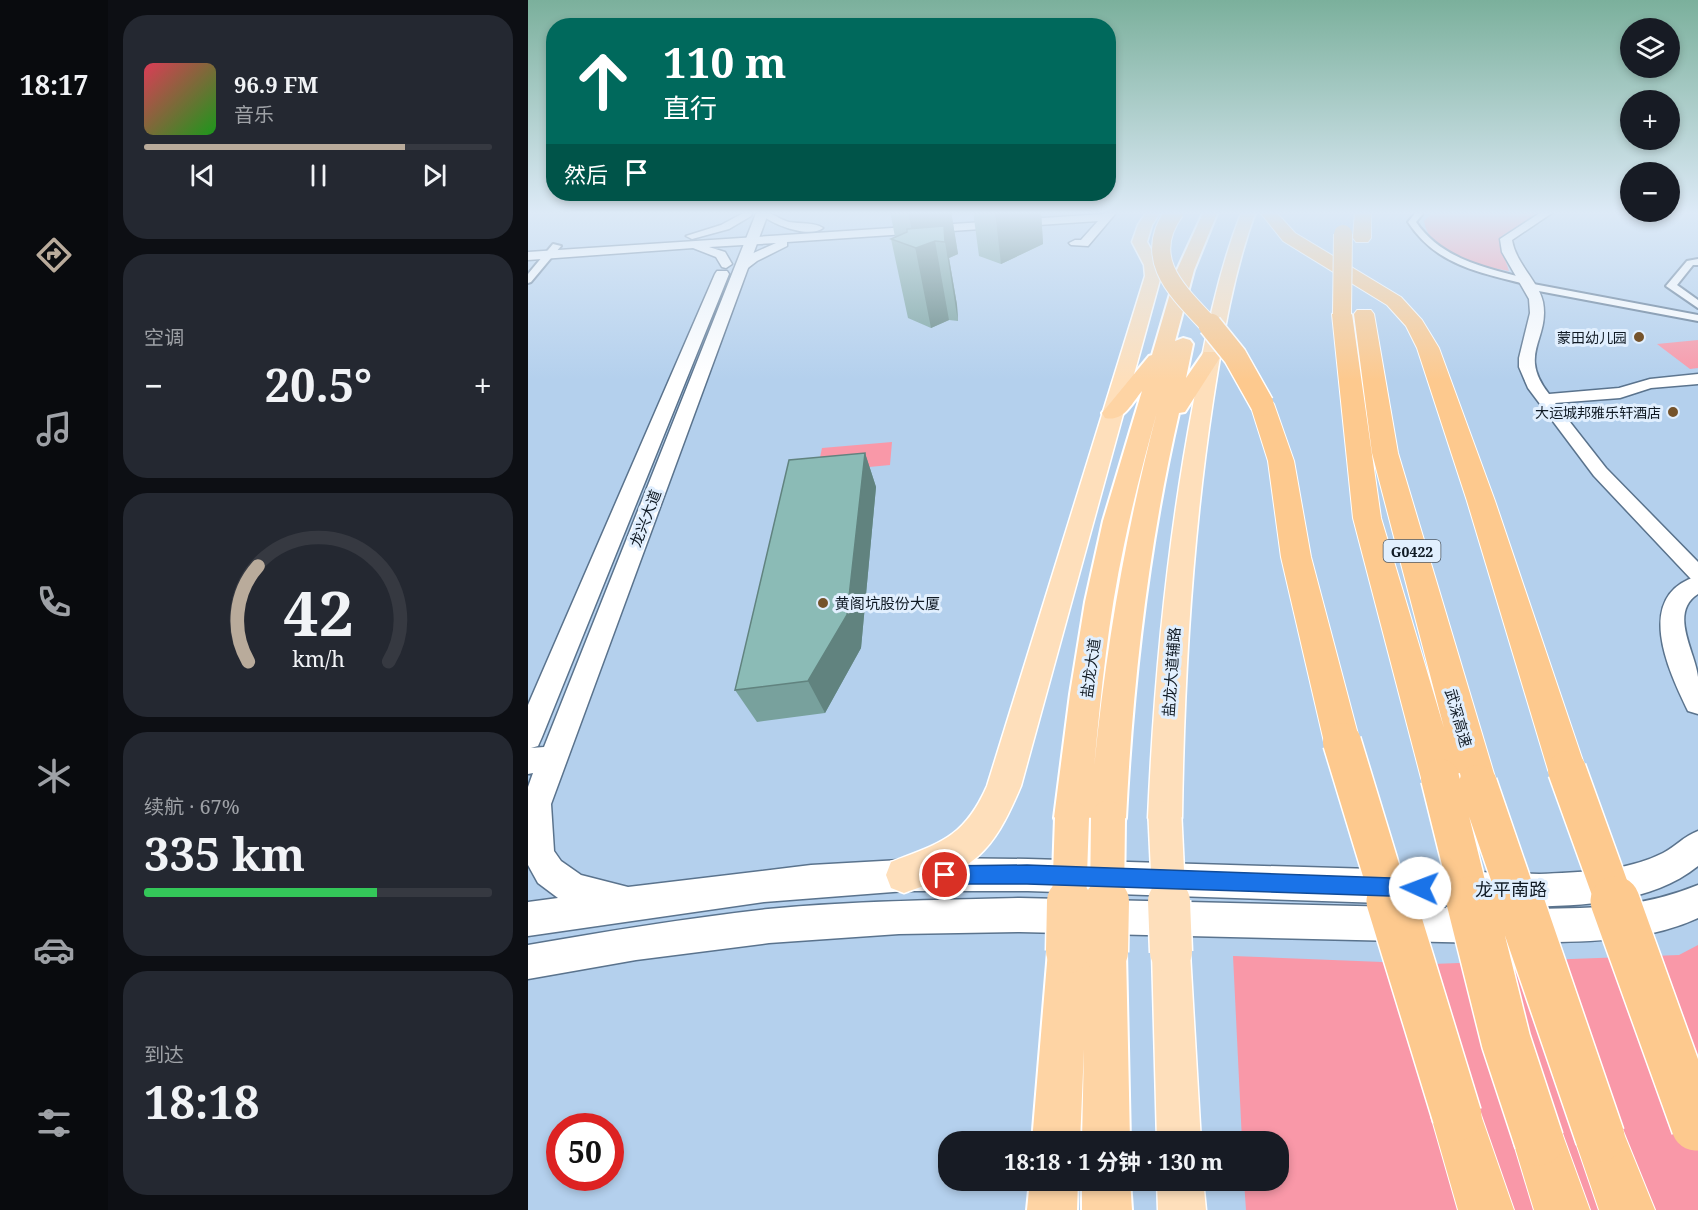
<!DOCTYPE html>
<html lang="zh">
<head>
<meta charset="utf-8">
<style>
  :root { --surface:#171b24; --page:#242831; --text:#f1f3f6; --muted:#9ea1a6; --line:#363941; --accent:#b9ab9b }
  body { margin:0; font-family:"Noto Serif","Noto Sans SC",serif; background:var(--page); color:var(--text); height:100vh; display:flex; flex-direction:column; font-size:22px; white-space:nowrap }
  * { box-sizing:border-box; margin:0 }
  p { font-size:20px; color:var(--muted) }
  .icon { flex:none; width:33px; height:33px; fill:none; stroke:currentColor; stroke-width:2; stroke-linecap:round; stroke-linejoin:round }
  .map { position:relative; flex:1; overflow:hidden }
  .sheet { display:flex; flex-direction:column; gap:15px; padding:15px; background:#0d0f14; width:420px }
  .sheet>* { flex:none }
  .top-card { position:absolute; left:18px; top:18px; width:570px; height:183px; border-radius:24px; box-shadow:0 3px 9px #0003; background:#00695c; color:#fff; overflow:hidden }
  .tools { position:absolute; left:1092px; top:18px; display:grid; gap:12px }
  .tools a { display:grid; place-items:center; width:60px; height:60px; border-radius:50%; background:var(--surface); box-shadow:0 3px 9px #0003; font-size:30px }
  .speed { position:absolute; left:18px; top:1113px; display:flex; gap:12px; font-size:30px; font-weight:700; text-align:center }
  .speed>* { display:grid; place-content:center; width:78px; height:78px; border-radius:50%; background:var(--surface); box-shadow:0 3px 9px #0003; line-height:1 }
  .speed .limit { border:9px solid #d22; background:#fff; color:#111 }
  .pin { position:absolute; display:grid; place-items:center; width:51px; height:51px; color:#fff; margin:-26px; border:3px solid #fff; border-radius:50%; box-shadow:0 2px 6px #0007 }
  .me { position:absolute; width:66px; margin:-33px; rotate:272deg; stroke-linejoin:round; filter:drop-shadow(0 0 4px #0008) }
  .turn { display:flex; align-items:center; gap:21px; height:126px; padding:0 18px; font-size:27px }
  .turn .icon { width:78px; height:78px; stroke-width:2.5 }
  .turn b { display:block; font-size:42px; line-height:51px }
  .then { display:flex; align-items:center; height:57px; padding:0 18px; background:#0003; gap:12px; font-size:22px }
  .big { font-size:45px; font-weight:700; line-height:1.1 }
  .sheet .widget { flex:1; display:flex; flex-direction:column; justify-content:center; gap:9px; min-width:0; padding:0 21px; border-radius:24px; background:var(--page) }
  .sheet .dial { align-items:center; gap:0 }
  .dial svg { height:156px; overflow:visible; fill:none; stroke:var(--line); stroke-width:7; stroke-linecap:round; text-anchor:middle }
  .dial text { fill:var(--text); stroke:none }
  .song { display:flex; align-items:center; gap:18px }
  .cover { width:72px; height:72px; border-radius:9px; background:linear-gradient(135deg,hsl(350 70% 55%),hsl(120 70% 35%)) }
  .played { height:6px; border-radius:3px; background:linear-gradient(90deg,var(--accent) 75%,var(--line) 75%) }
  .keys { display:flex; justify-content:space-around; direction:ltr }
  .heat { display:flex; justify-content:space-between; align-items:center; font-size:33px; direction:ltr }
  .charge { height:9px; border-radius:4px; background:linear-gradient(90deg,#34c759 67%,var(--line) 0) }
  .trip { position:absolute; left:410px; top:1131px; width:351px; height:60px; border-radius:24px; background:var(--surface); box-shadow:0 3px 9px #0003; font-weight:700; line-height:60px; text-align:center }
  main { display:flex; flex:1; min-height:0 }
  .tabs { display:flex; flex-direction:column; width:108px; justify-content:space-around; align-items:center; background:#090b0e; color:var(--muted) }
  .tabs .icon { width:42px; height:42px }
  .tabs .current { color:var(--accent) }
  .tabs b { font-size:27px; color:var(--text) }
  .map>svg:first-child { display:block }
  .green { fill:#f998a8 }
  .lines { fill:none; stroke-linecap:round; stroke-linejoin:round }
  .minor-casing { stroke:#5a738d; stroke-width:4 }
  .tertiary-casing { stroke:#5a738d; stroke-width:3 }
  .secondary-casing { stroke:#5a738d; stroke-width:3 }
  .primary-casing { stroke:#fff; stroke-width:3 }
  .trunk-casing { stroke:#fff; stroke-width:4 }
  .motorway-casing { stroke:#fff; stroke-width:2 }
  .minor { fill:#fff; fill-rule:evenodd }
  .tertiary { fill:#fff; fill-rule:evenodd }
  .secondary { fill:#fff; fill-rule:evenodd }
  .primary { fill:#fedfbb; fill-rule:evenodd }
  .trunk { fill:#fed4a4; fill-rule:evenodd }
  .motorway { fill:#fdc98e; fill-rule:evenodd }
  .primary-bridge-far1-casing { stroke:#fff; stroke-width:36; stroke-linecap:butt }
  .primary-bridge-casing { stroke:#fff; stroke-width:45; stroke-linecap:butt }
  .trunk-bridge-far1-casing { stroke:#fff; stroke-width:38; stroke-linecap:butt }
  .trunk-bridge-casing { stroke:#fff; stroke-width:47; stroke-linecap:butt }
  .motorway-bridge-far3-casing { stroke:#fff; stroke-width:20; stroke-linecap:butt }
  .motorway-bridge-far2-casing { stroke:#fff; stroke-width:26; stroke-linecap:butt }
  .motorway-bridge-far1-casing { stroke:#fff; stroke-width:41; stroke-linecap:butt }
  .motorway-bridge-casing { stroke:#fff; stroke-width:52; stroke-linecap:butt }
  .primary-bridge-far1 { stroke:#fedfbb; stroke-width:33 }
  .primary-bridge { stroke:#fedfbb; stroke-width:42 }
  .trunk-bridge-far1 { stroke:#fed4a4; stroke-width:34 }
  .trunk-bridge { stroke:#fed4a4; stroke-width:44 }
  .motorway-bridge-far3 { stroke:#fdc98e; stroke-width:18 }
  .motorway-bridge-far2 { stroke:#fdc98e; stroke-width:23 }
  .motorway-bridge-far1 { stroke:#fdc98e; stroke-width:38 }
  .motorway-bridge { stroke:#fdc98e; stroke-width:49 }
  .wall { fill:#78a19d }
  .shaded-wall { fill:#61837f }
  .building { fill:#8bbbb6; stroke:#61837f; stroke-width:1.5 }
  .route { fill:#1a73e8; stroke:#114b97; stroke-width:1.5 }
  .poi-dot { fill:#75532b; stroke:#e1effe; stroke-width:2 }
  .labels { text-anchor:middle; dominant-baseline:central; stroke-width:6; stroke-linejoin:round; paint-order:stroke }
  .far-poi-label { font-size:14px; fill:#101a24; stroke:#e1effe; text-anchor:end }
  .shield { fill:#e1effe; stroke:#4f5a65; stroke-width:1.5 }
  .shield-label { font-size:14px; font-weight:bold; fill:#101a24 }
  .street-label { font-size:15px; fill:#101a24; stroke:#e1effe }
  .poi-label { font-size:15px; fill:#101a24; stroke:#e1effe; text-anchor:start }
  .near-street-label { font-size:18px; fill:#101a24; stroke:#e1effe }
</style>
</head>
<body>
<main>
<nav class="tabs">
<b>18:17</b>
<svg class="icon current" aria-label="directions" viewBox="0 0 24 24"><path d="M12 3l9 9-9 9-9-9zM9 14v-3h6M13 9l2 2-2 2"/></svg>
<svg class="icon" aria-label="music" viewBox="0 0 24 24"><path d="M9 18V5l10-2v13"/><circle cx="6" cy="18" r="3"/><circle cx="16" cy="16" r="3"/></svg>
<svg class="icon" aria-label="phone" viewBox="0 0 24 24"><path d="M5 4h4l2 5-3 2q2 4 5 5l2-3 5 2v4C11 20 4 13 5 4z"/></svg>
<svg class="icon" aria-label="climate" viewBox="0 0 24 24"><path d="M12 3v18M4 7l16 10M4 17L20 7"/></svg>
<svg class="icon" aria-label="car" viewBox="0 0 24 24"><path d="M5 17H2v-5l4-1 3-4h7l3 4 3 1v5h-3M9 17h6M6 11h13"/><circle cx="7" cy="17" r="2"/><circle cx="17" cy="17" r="2"/></svg>
<svg class="icon" aria-label="filters" viewBox="0 0 24 24"><path d="M4 7h16M4 17h16"/><circle cx="9" cy="7" r="2"/><circle cx="15" cy="17" r="2"/></svg>
</nav>
<section class="sheet">
<div class="widget">
<div class="song"><i class="cover"></i><div><b>96.9 FM</b><p>音乐</p></div></div>
<div class="played"></div>
<div class="keys"><svg class="icon" aria-label="previous" viewBox="0 0 24 24"><path d="M18 5L8 12l10 7zM5 5v14"/></svg><svg class="icon" aria-label="pause" viewBox="0 0 24 24"><path d="M8 5v14M16 5v14"/></svg><svg class="icon" aria-label="next" viewBox="0 0 24 24"><path d="M6 5l10 7-10 7zM19 5v14"/></svg></div>
</div>
<div class="widget"><p>空调</p>
<div class="heat"><a>−</a><b class="big">20.5°</b><a>+</a></div>
</div>
<div class="widget dial"><svg viewBox="0 0 100 80">
<path d="M14 69A42 42 0 1 1 86 69"/>
<path d="M14 69A42 42 0 0 1 19 20" stroke="#b9ab9b"/>
<text x="50" y="56" font-size="32" font-weight="700">42</text>
<text x="50" y="72" font-size="11">km/h</text>
</svg></div>
<div class="widget"><p>续航 · 67%</p><b class="big">335 km</b><div class="charge"></div></div>
<div class="widget"><p>到达</p><b class="big">18:18</b></div>
</section>
<div class="map">
<svg width="1170" height="1210" viewBox="0 0 1170 1210">
  <rect width="100%" height="100%" fill="#b4d0ed"/>
  <path class="green" d="M 906,211 L 1016,211 L 975,235 L 974,250 L 981,271 C 952,266 902,256 896,221 Z
    M 1170,340 L 1170,368 L 1162,369 L 1129,344 Z
    M 364,442 L 362,465 L 289,472 L 294,448 Z
    M 1170,945 L 1170,1210 L 718,1210 L 716,1181 L 750,1180 L 750,1142 L 714,1141 L 705,956 L 904,964 L 1151,955 Z"/>
  <g class="lines">
    <g class="minor-casing">
      <path id="minor" d="M 889,211 L 897,211 L 888,222 C 914,260 959,268 1000,279 L 1000,283 L 1170,315 L 1170,321 L 1000,289 L 995,286 L 997,284 C 950,272 908,265 880,222 Z
        M 25,244 L 33,246 L 3,282 L 0,283 L 0,274 Z
        M 1170,259 L 1170,265 L 1165,265 L 1149,285 L 1170,300 L 1170,308 L 1138,286 L 1159,261 Z"/>
    </g>
    <g class="tertiary-casing">
      <path id="tertiary" d="M 219,211 L 224,214 L 223,216 L 201,229 L 164,239 L 158,236 L 193,225 Z
        M 230,211 C 242,210 249,219 261,222 C 272,224 286,222 295,228 C 281,239 240,224 230,211 Z
        M 580,211 L 588,213 L 560,246 L 543,245 L 541,243 L 547,240 L 553,240 L 570,221 L 259,242 L 259,246 L 229,261 L 212,274 L 206,270 L 221,255 L 248,243 L 181,247 L 197,252 L 204,264 L 198,268 L 194,267 L 188,257 L 165,248 L 0,260 L 0,252 L 576,214 Z
        M 1015,211 L 1027,211 L 984,240 C 988,264 1011,282 1015,302 C 1022,340 989,353 1021,394 L 1091,388 L 1122,379 L 1170,374 L 1170,384 L 1123,388 L 1092,398 L 1027,403 L 1078,468 L 1170,562 L 1170,581 L 1163,579 L 1066,476 L 1000,388 L 991,367 L 991,358 L 1002,313 L 1001,299 L 974,252 L 972,239 Z"/>
    </g>
    <g class="secondary-casing">
      <path id="secondary" d="M 229,211 L 241,211 L 23,804 L 26,851 L 33,861 L 53,875 L 100,887 L 283,865 L 408,858 L 500,859 L 1011,874 C 1051,872 1098,872 1135,853 C 1147,847 1156,836 1170,831 L 1170,866 C 1118,908 1038,906 974,907 L 500,891 L 378,891 L 236,902 L 0,936 L 0,902 L 30,898 L 10,883 L 0,865 L 0,787 L 5,773 L 0,774 L 0,705 L 187,274 L 189,271 L 199,271 L 201,274 L 14,737 L 10,746 L 3,748 L 16,747 Z
        M 1170,576 L 1170,594 C 1140,613 1168,653 1170,677 C 1170,689 1170,702 1170,714 L 1160,711 C 1140,670 1105,595 1170,576 Z
        M 1170,885 L 1170,918 C 1114,944 1052,941 992,943 L 980,938 L 975,926 L 980,914 L 992,909 C 1057,908 1109,910 1170,885 Z
        M 492,898 L 957,909 L 969,914 L 974,926 L 969,938 L 957,943 L 492,932 L 371,934 L 241,943 L 108,960 L 0,979 L 0,945 C 80,931 160,918 240,909 C 324,901 408,900 492,898 Z"/>
    </g>
    <g class="primary-casing">
      <path id="primary" d="M 619,211 L 633,211 L 624,225 L 619,242 L 632,265 L 633,276 L 493,786 C 464,855 446,869 376,893 L 363,888 L 358,875 L 363,862 C 412,843 436,838 459,786 L 617,276 L 616,265 L 604,242 L 610,225 Z
        M 714,211 L 728,211 C 705,273 695,337 685,401 C 664,540 656,678 654,818 L 649,829 L 637,834 L 625,829 L 620,818 C 626,679 639,542 665,405 C 677,339 689,274 714,211 Z
        M 643,933 L 657,938 L 662,952 L 673,1142 L 629,1142 L 624,952 L 629,938 Z
        M 629,1180 L 675,1180 L 678,1210 L 630,1210 Z"/>
    </g>
    <g class="trunk-casing">
      <path id="trunk" d="M 676,211 L 690,211 L 666,270 L 647,341 L 655,338 L 662,340 L 665,344 L 658,378 L 676,352 L 690,352 L 693,356 L 657,412 L 651,413 C 620,548 605,680 598,818 L 593,830 L 580,835 L 567,830 L 562,818 L 557,830 L 544,835 L 531,830 L 526,818 L 542,694 L 557,602 L 575,521 L 614,391 C 603,404 596,422 577,418 L 574,413 L 621,356 L 624,355 L 649,270 ZM 629,412 C 598,530 578,647 566,768 C 573,693 580,619 596,545 C 605,501 617,456 629,412 Z
        M 540,931 L 554,937 L 559,948 L 564,938 L 578,932 L 592,938 L 598,952 L 602,1142 L 554,1142 L 556,1049 L 552,1142 L 504,1142 L 520,951 L 526,937 Z
        M 502,1180 L 550,1180 L 549,1210 L 499,1210 Z
        M 554,1180 L 602,1180 L 604,1210 L 554,1210 Z"/>
    </g>
    <g class="motorway-casing">
      <path id="motorway" d="M 731,211 L 747,211 L 767,233 L 873,297 L 894,320 L 911,348 L 967,501 L 1058,770 L 1052,782 L 1039,787 L 1026,782 L 1020,770 L 939,501 L 889,348 L 878,326 L 859,305 L 755,241 Z
        M 827,211 L 843,211 L 843,238 L 840,242 L 828,242 L 825,238 Z
        M 814,308 L 821,310 L 824,314 L 853,518 L 916,728 L 844,453 L 826,314 L 829,310 L 843,310 L 846,314 L 870,453 L 969,784 L 964,796 L 950,801 L 936,796 L 930,781 L 926,790 L 912,795 L 898,790 L 893,778 L 825,518 L 804,314 L 807,310 Z
        M 734,397 L 742,399 L 746,404 L 766,461 L 783,557 L 832,742 L 827,753 L 814,758 L 801,753 L 796,742 L 753,557 L 740,461 L 722,404 L 726,399 Z
        M 929,1090 L 947,1098 L 986,1210 L 930,1210 L 903,1116 L 911,1098 Z
        M 1072,1111 L 1090,1119 L 1127,1210 L 1071,1210 L 1046,1137 L 1054,1119 Z
        M 1011,1115 L 1030,1122 L 1062,1210 L 1006,1210 L 985,1141 L 992,1122 Z"/>
    </g>
    <use href="#minor" class="minor"/>
    <use href="#tertiary" class="tertiary"/>
    <use href="#secondary" class="secondary"/>
    <use href="#primary" class="primary"/>
    <use href="#trunk" class="trunk"/>
    <use href="#motorway" class="motorway"/>
    <g class="primary-bridge-far1-casing">
      <path id="primary-bridge-far1" d="M 637,818 L 641,903"/>
    </g>
    <g class="primary-bridge-casing">
      <path id="primary-bridge" d="M 641,901 L 643,952"/>
    </g>
    <g class="trunk-bridge-far1-casing">
      <path id="trunk-bridge-far1" d="M 541,903 L 544,818
        M 579,903 L 580,818"/>
    </g>
    <g class="trunk-bridge-casing">
      <path id="trunk-bridge" d="M 540,951 L 541,901
        M 578,952 L 579,901"/>
    </g>
    <g class="motorway-bridge-far3-casing">
      <path id="motorway-bridge-far3" d="M 647,211 C 612,259 650,292 683,327
        M 814,314 L 815,234"/>
    </g>
    <g class="motorway-bridge-far2-casing">
      <path id="motorway-bridge-far2" d="M 682,325 L 707,356 L 734,404"/>
    </g>
    <g class="motorway-bridge-far1-casing">
      <path id="motorway-bridge-far1" d="M 814,742 L 863,903
        M 1039,770 L 1087,903
        M 912,778 L 943,903
        M 950,784 L 991,903"/>
    </g>
    <g class="motorway-bridge-casing">
      <path id="motorway-bridge" d="M 863,901 L 929,1116
        M 943,901 L 978,1041 L 1011,1141
        M 991,901 L 1072,1137
        M 1087,901 L 1168,1126"/>
    </g>
    <use href="#primary-bridge-far1" class="primary-bridge-far1"/>
    <use href="#primary-bridge" class="primary-bridge"/>
    <use href="#trunk-bridge-far1" class="trunk-bridge-far1"/>
    <use href="#trunk-bridge" class="trunk-bridge"/>
    <use href="#motorway-bridge-far3" class="motorway-bridge-far3"/>
    <use href="#motorway-bridge-far2" class="motorway-bridge-far2"/>
    <use href="#motorway-bridge-far1" class="motorway-bridge-far1"/>
    <use href="#motorway-bridge" class="motorway-bridge"/>
  </g>
  <path class="wall" d="M 362,211 L 423,211 L 430,254 L 421,258 L 429,305 L 430,321 L 421,320 L 403,328 L 380,318 L 363,239 L 367,237 Z
    M 445,211 L 513,211 L 515,244 L 473,264 L 451,256 Z
    M 337,453 L 348,487 L 333,648 L 297,713 L 229,722 L 207,690 Z"/>
  <path class="shaded-wall" d="M 380,211 L 423,211 L 430,254 L 421,258 L 429,305 L 430,321 L 417,242 L 407,241 L 421,320 L 403,328 Z
    M 467,211 L 513,211 L 515,244 L 473,264 Z
    M 337,453 L 348,487 L 333,648 L 297,713 L 280,681 Z"/>
  <path class="building" d="M 416,226 L 417,242 L 407,241 L 388,248 L 363,239 L 379,232 L 379,229 Z
    M 337,453 L 319,615 L 280,681 L 207,690 L 261,460 Z"/>
  <linearGradient id="sky" x2="0" y2="1"><stop stop-color="#7bb09c"/><stop offset="0.56" stop-color="#ddeaf7"/><stop offset="1" stop-color="#ddeaf7" stop-opacity="0"/></linearGradient>
  <rect width="1170" height="380" fill="url(#sky)"/>
  <path class="route" d="M 499,865 L 892,879 L 899,881 L 901,888 L 899,894 L 892,897 L 499,884 L 417,884 L 411,881 L 408,875 L 411,868 L 417,866 Z"/>
  <g class="poi-dot">
    <circle cx="1111" cy="337" r="6"/>
    <circle cx="1145" cy="412" r="6"/>
    <circle cx="295" cy="603" r="6"/>
  </g>
  <g class="labels">
    <g class="far-poi-label">
      <text x="1099" y="337">蒙田幼儿园</text>
      <text x="1133" y="412">大运城邦雅乐轩酒店</text>
    </g>
    <rect class="shield" x="855.5" y="540" width="57" height="22" rx="4.5"/>
    <g class="shield-label">
      <text x="884" y="551">G0422</text>
    </g>
    <g class="street-label">
      <text transform="translate(117 518) rotate(-69)">龙兴大道</text>
      <text transform="translate(562 668) rotate(-82)">盐龙大道</text>
      <text transform="translate(643 672) rotate(-86)">盐龙大道辅路</text>
      <text transform="translate(931 718) rotate(74)">武深高速</text>
    </g>
    <g class="poi-label">
      <text x="307" y="603">黄阁坑股份大厦</text>
    </g>
    <g class="near-street-label">
      <text x="983" y="889">龙平南路</text>
    </g>
  </g>
</svg>
<div class="tools">
<a><svg class="icon" aria-label="layers" viewBox="0 0 24 24"><path d="M12 4l9 5-9 5-9-5zM3 14l9 5 9-5"/></svg></a>
<a>+</a>
<a>−</a>
</div>
<div class="speed"><div class="limit">50</div></div>
<div class="pin" style="left:417px;top:875px;background:#d93025"><svg class="icon" aria-label="arrive" viewBox="0 0 24 24"><path d="M6 21V4h12l-3 4 3 4H6"/></svg></div>
<svg class="me" style="left:892px;top:888px" viewBox="-20 -20 40 40"><circle r="19" fill="#fff"/><path d="M0-13L10 11 0 6-10 11z" fill="#1a73e8"/></svg>
<div class="trip">18:18 · 1 分钟 · 130 m</div>
<div class="top-card">
<div class="turn"><svg class="icon" aria-label="ahead" viewBox="0 0 24 24"><path d="M12 20V5M6 11l6-6 6 6"/></svg><div><b>110 m</b>直行</div></div>
<div class="then">然后<svg class="icon" aria-label="arrive" viewBox="0 0 24 24"><path d="M6 21V4h12l-3 4 3 4H6"/></svg></div>
</div>
</div>
</main>
</body>
</html>
